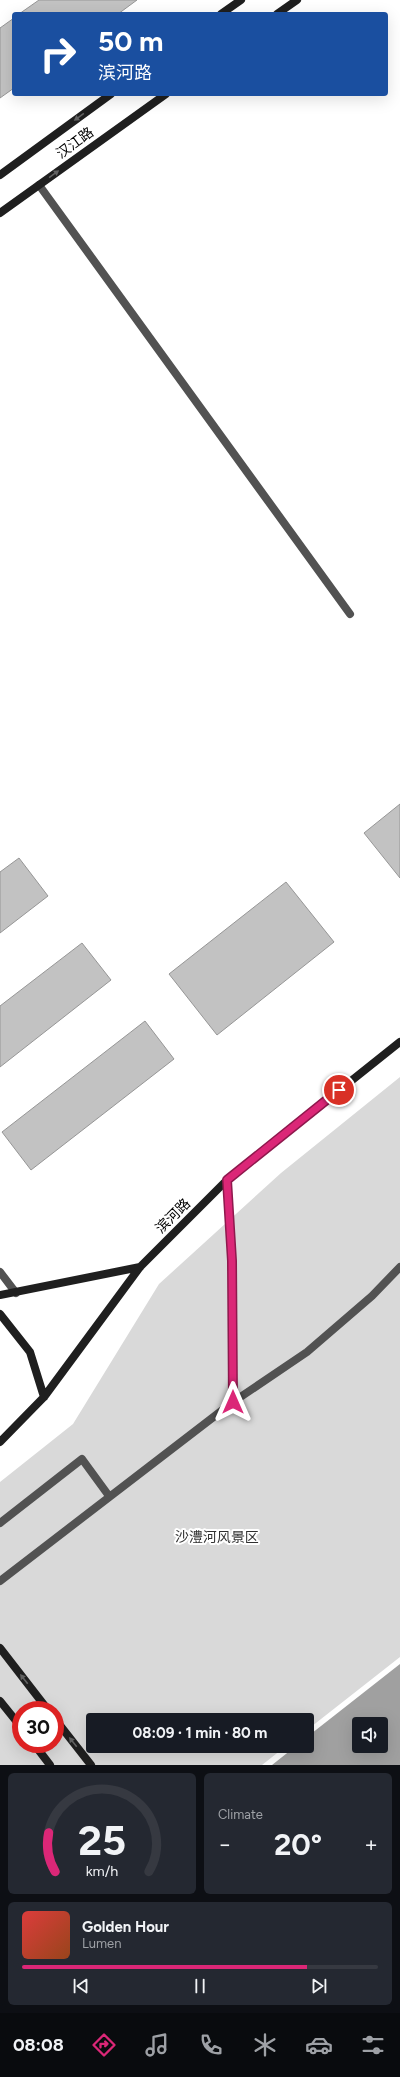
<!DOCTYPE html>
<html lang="en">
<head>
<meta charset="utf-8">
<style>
  :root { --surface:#171b24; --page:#242831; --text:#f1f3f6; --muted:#9ea1a6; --line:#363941; --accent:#db2777 }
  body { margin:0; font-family:Figtree,"Noto Sans SC",sans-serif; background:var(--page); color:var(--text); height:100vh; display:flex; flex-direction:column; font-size:15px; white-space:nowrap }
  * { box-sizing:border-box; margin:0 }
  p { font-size:13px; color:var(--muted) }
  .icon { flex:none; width:22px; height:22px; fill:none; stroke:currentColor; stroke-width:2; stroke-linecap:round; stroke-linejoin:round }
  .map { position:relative; height:1765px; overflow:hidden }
  .details { display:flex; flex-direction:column; gap:8px; padding:8px; background:#0d0f14; flex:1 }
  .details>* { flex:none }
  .top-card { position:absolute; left:12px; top:12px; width:376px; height:84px; border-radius:4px; box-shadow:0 4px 16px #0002; background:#1a4fa0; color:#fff; overflow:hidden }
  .fabs { position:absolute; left:352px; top:1717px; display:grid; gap:8px }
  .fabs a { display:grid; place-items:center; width:36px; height:36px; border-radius:4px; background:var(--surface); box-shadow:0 4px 16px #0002; font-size:20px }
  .speed { position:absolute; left:12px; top:1701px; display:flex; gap:8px; font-size:20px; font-weight:700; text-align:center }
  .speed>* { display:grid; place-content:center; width:52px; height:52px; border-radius:50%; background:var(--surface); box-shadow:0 4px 16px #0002; line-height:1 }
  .speed .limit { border:6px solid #d22; background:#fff; color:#111 }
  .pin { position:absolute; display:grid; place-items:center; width:34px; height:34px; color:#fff; margin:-17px; border:2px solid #fff; border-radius:50%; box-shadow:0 1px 4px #0007 }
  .me { position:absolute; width:44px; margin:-22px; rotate:0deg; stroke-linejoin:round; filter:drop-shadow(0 0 3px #0008) }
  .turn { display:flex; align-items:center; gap:14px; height:84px; padding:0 20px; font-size:18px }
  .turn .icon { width:52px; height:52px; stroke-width:2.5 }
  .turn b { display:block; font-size:28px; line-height:34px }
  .big { font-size:30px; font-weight:700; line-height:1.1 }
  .details .widget { flex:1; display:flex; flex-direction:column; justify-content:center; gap:6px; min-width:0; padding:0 14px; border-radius:6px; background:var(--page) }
  .details .dial { align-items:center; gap:0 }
  .dial svg { height:104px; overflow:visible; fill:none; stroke:var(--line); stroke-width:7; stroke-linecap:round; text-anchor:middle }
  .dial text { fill:var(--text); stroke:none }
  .song { display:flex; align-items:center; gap:12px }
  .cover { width:48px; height:48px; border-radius:6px; background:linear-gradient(135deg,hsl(0 70% 55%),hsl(20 70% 35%)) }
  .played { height:4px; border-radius:2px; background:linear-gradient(90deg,var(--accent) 80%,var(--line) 80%) }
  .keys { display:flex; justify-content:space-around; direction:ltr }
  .heat { display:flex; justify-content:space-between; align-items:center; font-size:22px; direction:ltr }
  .details .tiles { flex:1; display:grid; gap:8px; grid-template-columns:1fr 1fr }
  .widget:last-child { grid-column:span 2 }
  .trip { position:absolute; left:86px; top:1713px; width:228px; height:40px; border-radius:4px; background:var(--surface); box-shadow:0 4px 16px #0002; font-weight:700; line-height:40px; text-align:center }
  .tabs { display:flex; height:64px; justify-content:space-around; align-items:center; background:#090b0e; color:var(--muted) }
  .tabs .icon { width:28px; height:28px }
  .tabs .selected { color:var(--accent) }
  .tabs b { font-size:18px; color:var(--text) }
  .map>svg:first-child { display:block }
  .green { fill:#d9d9d9; fill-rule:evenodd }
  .water { fill:#a0a0a0; fill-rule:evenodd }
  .building { fill:#c2c2c2; stroke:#969696 }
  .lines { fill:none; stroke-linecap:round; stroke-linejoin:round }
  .street { stroke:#525252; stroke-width:8 }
  .secondary { stroke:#1f1f1f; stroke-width:8 }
  .oneway { fill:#626262 }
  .route-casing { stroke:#8e194d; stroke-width:10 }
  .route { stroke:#db2777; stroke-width:7 }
  .labels { text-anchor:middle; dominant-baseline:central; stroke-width:4; stroke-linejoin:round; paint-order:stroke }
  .street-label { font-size:14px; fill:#000; stroke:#fff }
  .park-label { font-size:14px; fill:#303030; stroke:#fff }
</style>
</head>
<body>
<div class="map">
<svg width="400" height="1765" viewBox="0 0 400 1765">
  <rect width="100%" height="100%" fill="#fff"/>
  <path class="green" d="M 400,1077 L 400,1657 L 307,1730 L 307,1720 L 93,1720 L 93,1746 L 286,1746 L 262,1765 L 0,1765 L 0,1482 L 73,1424 L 159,1284 L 281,1173 ZM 21,1710 L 55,1710 L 55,1744 L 21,1744 Z"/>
  <path class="water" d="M 400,1664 L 400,1765 L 272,1765 L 296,1746 L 307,1746 L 307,1737 ZM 359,1724 L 381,1724 L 381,1746 L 359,1746 Z"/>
  <path class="building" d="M 39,0 L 137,0 L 118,14 L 19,14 Z
    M 14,18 L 14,88 L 0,98 L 0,28 Z
    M 400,804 L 400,878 L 364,833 Z
    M 19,858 L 48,896 L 0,933 L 0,872 Z
    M 286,882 L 334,942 L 217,1035 L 169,974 Z
    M 82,943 L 111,980 L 0,1067 L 0,1006 Z
    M 145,1021 L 174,1059 L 31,1170 L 2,1132 Z"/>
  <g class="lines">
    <path class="street" d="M 39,185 L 350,614
      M 227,1180 L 232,1261 L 233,1402
      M 0,1272 L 16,1293
      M 0,1523 L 82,1459 L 109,1496
      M 0,1581 L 233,1402 L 307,1352 L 372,1296 L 400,1267"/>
    <path class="secondary" d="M 221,14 L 241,0
      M 277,14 L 297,0
      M 0,175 L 111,94
      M 0,213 L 166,94
      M 0,1295 L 140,1267
      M 0,1314 L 30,1352 L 44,1397
      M 0,1442 L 44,1397 L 140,1267 L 227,1180 L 400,1042
      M 0,1648 L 48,1710
      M 0,1701 L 21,1727
      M 55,1719 L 91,1765
      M 34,1744 L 50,1765"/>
  </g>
  <defs><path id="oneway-solid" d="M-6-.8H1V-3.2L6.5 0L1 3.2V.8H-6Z"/></defs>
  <g class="oneway">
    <use href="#oneway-solid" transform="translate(79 117) rotate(144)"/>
    <use href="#oneway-solid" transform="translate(54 174) rotate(-36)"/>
    <use href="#oneway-solid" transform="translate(24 1679) rotate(-128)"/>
    <use href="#oneway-solid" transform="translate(73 1742) rotate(-128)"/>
  </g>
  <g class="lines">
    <g class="route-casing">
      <path id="route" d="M 233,1402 L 232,1261 L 227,1180 L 339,1090"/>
    </g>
    <use href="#route" class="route"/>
  </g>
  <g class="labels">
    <g class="street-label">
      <text transform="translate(75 143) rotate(-36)">汉江路</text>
      <text transform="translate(173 1216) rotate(-45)">滨河路</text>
    </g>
    <g class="park-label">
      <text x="217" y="1537">沙澧河风景区</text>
    </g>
  </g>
</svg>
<div class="fabs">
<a><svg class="icon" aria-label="sound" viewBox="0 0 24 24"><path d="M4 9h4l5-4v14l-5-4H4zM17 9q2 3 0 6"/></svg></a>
</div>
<div class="speed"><div class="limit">30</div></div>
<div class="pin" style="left:339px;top:1090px;background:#d93025"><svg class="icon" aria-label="arrive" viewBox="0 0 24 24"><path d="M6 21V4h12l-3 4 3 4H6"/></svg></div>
<svg class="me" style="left:233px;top:1402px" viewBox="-20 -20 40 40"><path d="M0-17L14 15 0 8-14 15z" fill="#db2777" stroke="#fff" stroke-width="4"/></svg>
<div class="trip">08:09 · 1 min · 80 m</div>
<div class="top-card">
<div class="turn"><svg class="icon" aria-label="right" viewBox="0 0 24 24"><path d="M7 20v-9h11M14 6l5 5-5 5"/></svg><div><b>50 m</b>滨河路</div></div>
</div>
</div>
<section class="details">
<div class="tiles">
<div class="widget dial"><svg viewBox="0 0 100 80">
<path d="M14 69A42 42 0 1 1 86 69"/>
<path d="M14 69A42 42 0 0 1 9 39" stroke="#db2777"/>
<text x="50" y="56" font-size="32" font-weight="700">25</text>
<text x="50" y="72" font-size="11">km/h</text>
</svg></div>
<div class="widget"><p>Climate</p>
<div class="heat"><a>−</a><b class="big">20°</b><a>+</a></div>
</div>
<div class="widget">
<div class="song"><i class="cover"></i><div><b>Golden Hour</b><p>Lumen</p></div></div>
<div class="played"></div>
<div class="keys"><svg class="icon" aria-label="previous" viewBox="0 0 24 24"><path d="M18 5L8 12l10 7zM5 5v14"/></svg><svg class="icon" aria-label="pause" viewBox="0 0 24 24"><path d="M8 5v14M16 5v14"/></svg><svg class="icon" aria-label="next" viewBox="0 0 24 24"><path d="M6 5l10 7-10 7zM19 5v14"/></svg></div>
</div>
</div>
</section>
<nav class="tabs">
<b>08:08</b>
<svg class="icon selected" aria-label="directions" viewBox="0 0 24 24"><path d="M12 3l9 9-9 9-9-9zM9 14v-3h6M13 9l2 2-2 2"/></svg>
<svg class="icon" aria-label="music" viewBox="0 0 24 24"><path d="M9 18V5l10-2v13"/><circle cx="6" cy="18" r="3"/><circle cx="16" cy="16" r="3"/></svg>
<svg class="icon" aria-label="phone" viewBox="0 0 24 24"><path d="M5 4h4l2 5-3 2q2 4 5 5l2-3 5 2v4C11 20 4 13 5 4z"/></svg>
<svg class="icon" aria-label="climate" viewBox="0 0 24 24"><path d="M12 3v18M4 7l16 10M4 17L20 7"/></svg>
<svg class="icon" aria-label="car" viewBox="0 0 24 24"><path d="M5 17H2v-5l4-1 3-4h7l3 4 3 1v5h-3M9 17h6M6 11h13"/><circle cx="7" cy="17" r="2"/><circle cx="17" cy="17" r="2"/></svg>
<svg class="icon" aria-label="filters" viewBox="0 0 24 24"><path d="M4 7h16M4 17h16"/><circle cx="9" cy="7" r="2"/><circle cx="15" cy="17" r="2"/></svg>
</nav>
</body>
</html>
